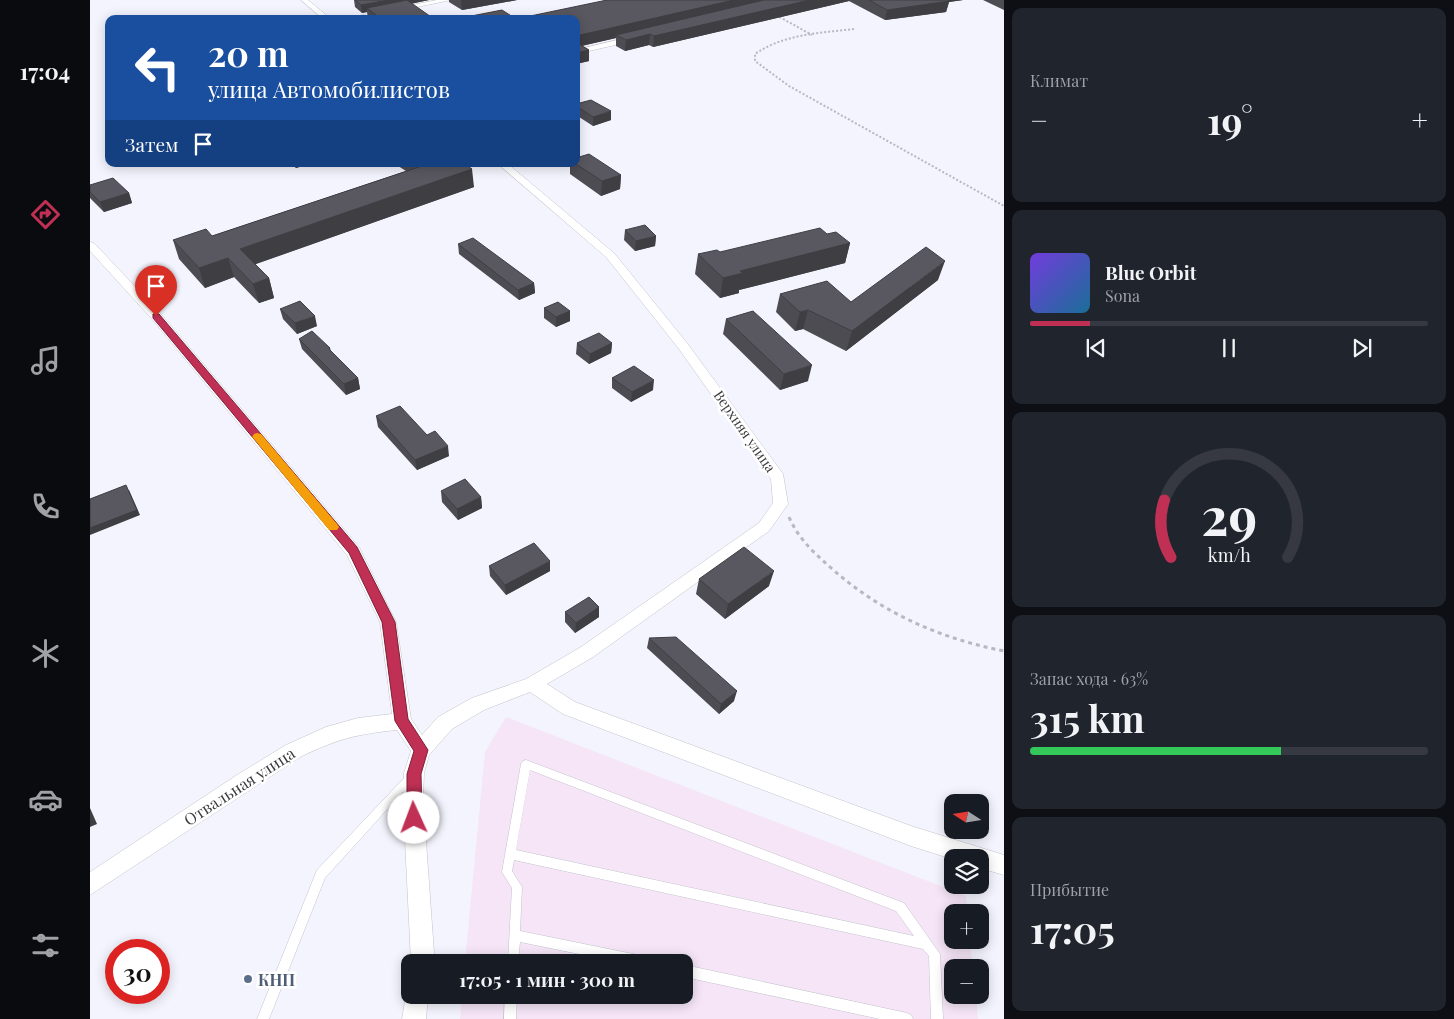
<!DOCTYPE html>
<html lang="ru">
<head>
<meta charset="utf-8">
<style>
  :root { --surface:#171b24; --page:#20242c; --text:#f1f3f6; --muted:#9ea1a6; --line:#363941; --accent:#c03055 }
  body { margin:0; font-family:"Playfair Display",serif; background:var(--page); color:var(--text); height:100vh; display:flex; flex-direction:column; font-size:19px; white-space:nowrap }
  * { box-sizing:border-box; margin:0 }
  p { font-size:16px; color:var(--muted) }
  .icon { flex:none; width:28px; height:28px; fill:none; stroke:currentColor; stroke-width:2; stroke-linecap:round; stroke-linejoin:round }
  .map { position:relative; flex:1; overflow:hidden }
  .drawer { display:flex; flex-direction:column; gap:8px; padding:8px; background:#0d0f14; width:450px }
  .drawer>* { flex:none }
  .banner { position:absolute; left:15px; top:15px; width:475px; height:152px; border-radius:10px; box-shadow:0 2px 12px #0003; background:#1a4fa0; color:#fff; overflow:hidden }
  .needle { width:32px; rotate:282deg }
  .tools { position:absolute; left:854px; top:794px; display:grid; gap:10px }
  .tools a { display:grid; place-items:center; width:45px; height:45px; border-radius:10px; background:var(--surface); box-shadow:0 2px 12px #0003; font-size:25px }
  .speed { position:absolute; left:15px; top:939px; display:flex; gap:10px; font-size:25px; font-weight:700; text-align:center }
  .speed>* { display:grid; place-content:center; width:65px; height:65px; border-radius:50%; background:var(--surface); box-shadow:0 2px 12px #0003; line-height:1 }
  .speed .limit { border:8px solid #d22; background:#fff; color:#111 }
  .pin { position:absolute; display:grid; place-items:center; width:42px; height:42px; color:#fff; margin:-51px -21px; border-radius:50% 50% 50% 0; rotate:-45deg; box-shadow:0 0 5px #0007 }
  .pin .icon { rotate:45deg }
  .me { position:absolute; width:55px; margin:-28px; rotate:358deg; stroke-linejoin:round; filter:drop-shadow(0 0 4px #0008) }
  .turn { display:flex; align-items:center; gap:18px; height:105px; padding:0 20px; font-size:22px }
  .turn .icon { width:65px; height:65px; stroke-width:2.5 }
  .turn b { display:block; font-size:35px; line-height:42px }
  .then { display:flex; align-items:center; height:48px; padding:0 20px; background:#0003; gap:10px; font-size:19px }
  .big { font-size:38px; font-weight:700; line-height:1.1 }
  .drawer .card { flex:1; display:flex; flex-direction:column; justify-content:center; gap:8px; min-width:0; padding:0 18px; border-radius:10px; background:var(--page) }
  .drawer .dial { align-items:center; gap:0 }
  .dial svg { height:130px; overflow:visible; fill:none; stroke:var(--line); stroke-width:7; stroke-linecap:round; text-anchor:middle }
  .dial text { fill:var(--text); stroke:none }
  .song { display:flex; align-items:center; gap:15px }
  .cover { width:60px; height:60px; border-radius:8px; background:linear-gradient(135deg,hsl(260 70% 55%),hsl(200 70% 35%)) }
  .played { height:5px; border-radius:2px; background:linear-gradient(90deg,var(--accent) 15%,var(--line) 15%) }
  .keys { display:flex; justify-content:space-around; direction:ltr }
  .heat { display:flex; justify-content:space-between; align-items:center; font-size:28px; direction:ltr }
  .charge { height:8px; border-radius:4px; background:linear-gradient(90deg,#34c759 63%,var(--line) 0) }
  .trip { position:absolute; left:311px; top:954px; width:292px; height:50px; border-radius:10px; background:var(--surface); box-shadow:0 2px 12px #0003; font-weight:700; line-height:50px; text-align:center }
  main { display:flex; flex:1; min-height:0 }
  .dock { display:flex; flex-direction:column; width:90px; justify-content:space-around; align-items:center; background:#090b0e; color:var(--muted) }
  .dock .icon { width:35px; height:35px }
  .dock .selected { color:var(--accent) }
  .dock b { font-size:22px; color:var(--text) }
  .map>svg:first-child { display:block }
  .industrial { fill:#f5e5f7 }
  .lines { fill:none; stroke-linecap:round; stroke-linejoin:round }
  .service-casing { stroke:#c3c3cc; stroke-width:1 }
  .minor-casing { stroke:#c3c3cc; stroke-width:1 }
  .path-far1 { stroke:#b8b8c0; stroke-width:2; stroke-dasharray:2 2; stroke-linecap:butt }
  .path { stroke:#b8b8c0; stroke-width:3; stroke-dasharray:4 4; stroke-linecap:butt }
  .service { fill:#fff; fill-rule:evenodd }
  .minor { fill:#fff; fill-rule:evenodd }
  .wall { fill:#4d4c53 }
  .shaded-wall { fill:#3e3e43 }
  .building { fill:#595860; stroke:#3e3e43 }
  .route { fill:#c03055; stroke:#7d1f37 }
  .slow { fill:#f59e0b }
  .service-dot { fill:#5c6f8a; stroke:#fff; stroke-width:2 }
  .labels { text-anchor:middle; dominant-baseline:central; stroke-width:5; stroke-linejoin:round; paint-order:stroke }
  .street-label { font-size:14px; fill:#3a3a3e; stroke:#fff }
  .near-street-label { font-size:16px; fill:#3a3a3e; stroke:#fff }
  .near-service-label { font-size:16px; font-weight:bold; fill:#4e5e75; stroke:#fff; text-anchor:start }
</style>
</head>
<body>
<main>
<nav class="dock">
<b>17:04</b>
<svg class="icon selected" aria-label="directions" viewBox="0 0 24 24"><path d="M12 3l9 9-9 9-9-9zM9 14v-3h6M13 9l2 2-2 2"/></svg>
<svg class="icon" aria-label="music" viewBox="0 0 24 24"><path d="M9 18V5l10-2v13"/><circle cx="6" cy="18" r="3"/><circle cx="16" cy="16" r="3"/></svg>
<svg class="icon" aria-label="phone" viewBox="0 0 24 24"><path d="M5 4h4l2 5-3 2q2 4 5 5l2-3 5 2v4C11 20 4 13 5 4z"/></svg>
<svg class="icon" aria-label="climate" viewBox="0 0 24 24"><path d="M12 3v18M4 7l16 10M4 17L20 7"/></svg>
<svg class="icon" aria-label="car" viewBox="0 0 24 24"><path d="M5 17H2v-5l4-1 3-4h7l3 4 3 1v5h-3M9 17h6M6 11h13"/><circle cx="7" cy="17" r="2"/><circle cx="17" cy="17" r="2"/></svg>
<svg class="icon" aria-label="filters" viewBox="0 0 24 24"><path d="M4 7h16M4 17h16"/><circle cx="9" cy="7" r="2"/><circle cx="15" cy="17" r="2"/></svg>
</nav>
<div class="map">
<svg width="914" height="1019" viewBox="0 0 914 1019">
  <rect width="100%" height="100%" fill="#f3f4fd"/>
  <path class="industrial" d="M 416,717 L 876,896 L 878,912 L 862,912 L 862,940 L 880,940 L 883,967 L 862,968 L 862,995 L 886,995 L 888,1019 L 370,1019 L 372,995 L 595,995 L 595,962 L 375,962 L 395,752 Z"/>
  <g class="lines">
    <g class="service-casing">
      <path id="service" d="M 436,760 L 814,903 L 850,954 L 853,1019 L 841,1019 L 839,956 L 833,949 L 424,860 L 422,871 L 432,887 L 430,931 L 553,956 L 557,958 L 559,962 L 529,962 L 430,942 L 428,962 L 418,962 L 422,888 L 412,872 L 431,764 L 433,761 ZM 440,770 L 806,911 L 824,936 L 426,850 Z
        M 319,774 L 322,776 L 324,779 L 322,782 L 235,878 L 179,1019 L 167,1019 L 227,870 L 316,776 Z
        M 595,965 L 817,1013 L 821,1015 L 823,1019 L 790,1019 L 595,977 Z
        M 415,995 L 427,995 L 426,1019 L 414,1019 Z"/>
    </g>
    <g class="minor-casing">
      <path id="minor" d="M 211,0 L 218,0 L 241,19 L 233,19 Z
        M 347,0 L 361,0 L 269,19 L 253,19 Z
        M 544,36 L 548,38 L 547,40 L 486,54 L 486,50 Z
        M 408,164 L 418,164 L 524,253 L 597,343 L 693,474 L 698,504 L 679,531 L 503,657 L 457,684 L 485,702 L 821,826 L 914,855 L 914,875 L 890,868 L 890,858 L 862,858 L 862,859 L 821,846 L 473,714 L 440,692 L 394,710 L 362,729 L 339,755 L 334,773 L 333,799 L 344,953 L 343,962 L 321,962 L 313,799 L 314,773 L 321,751 L 307,730 C 267,734 247,739 210,757 L 0,895 L 0,872 L 147,775 L 196,745 L 236,727 L 268,718 L 302,714 L 290,622 L 257,555 L 62,319 L 0,251 L 0,242 L 4,243 L 70,313 L 269,547 L 306,622 L 321,719 L 332,735 L 348,717 L 382,698 L 436,679 L 491,647 L 669,523 L 683,503 L 681,479 L 589,349 L 516,257 Z
        M 320,986 L 320,995 L 338,995 L 336,1019 L 312,1019 L 316,995 Z"/>
    </g>
    <path class="path-far1" d="M 686,15 L 722,35
      M 764,29 C 730,33 694,34 665,54 L 665,61 L 699,86 L 914,206"/>
    <path class="path" d="M 699,517 C 708,538 723,552 740,567 C 790,612 848,638 914,651"/>
    <use href="#service" class="service"/>
    <use href="#minor" class="minor"/>
  </g>
  <path class="wall" d="M 264,0 L 339,0 L 321,4 L 344,19 L 278,19 L 277,12 L 272,13 L 265,7 Z
    M 359,0 L 427,0 L 372,10 L 359,2 Z
    M 517,0 L 873,0 L 859,2 L 856,12 L 795,20 L 759,1 L 563,47 L 559,45 L 535,51 L 526,46 L 526,38 L 492,46 L 499,50 L 499,61 L 486,64 L 486,19 Z
    M 893,0 L 914,0 L 914,10 Z
    M 486,104 L 521,120 L 503,126 L 486,115 Z
    M 201,164 L 219,164 L 206,168 Z
    M 305,164 L 375,164 L 384,187 L 165,264 L 179,278 L 184,298 L 169,303 L 144,277 L 115,288 L 89,259 L 83,240 L 122,236 L 316,171 Z
    M 480,164 L 486,164 L 531,175 L 530,189 L 511,196 L 480,174 Z
    M 0,185 L 39,193 L 42,203 L 14,212 L 0,198 Z
    M 535,230 L 566,236 L 565,246 L 545,251 L 534,240 Z
    M 737,234 L 760,243 L 755,263 L 649,290 L 649,293 L 630,298 L 605,274 L 608,254 L 630,252 Z
    M 368,244 L 444,283 L 445,293 L 429,300 L 369,254 Z
    M 848,280 L 756,351 L 713,329 L 705,331 L 686,312 L 690,294 L 761,302 Z
    M 454,308 L 480,311 L 480,321 L 466,327 L 454,318 Z
    M 190,309 L 227,326 L 207,334 L 193,319 Z
    M 636,319 L 718,381 L 690,390 L 633,334 Z
    M 209,339 L 240,348 L 241,351 L 268,378 L 270,389 L 256,395 L 212,349 Z
    M 487,343 L 522,343 L 521,353 L 499,364 L 486,354 Z
    M 522,378 L 563,390 L 541,402 L 522,388 Z
    M 286,416 L 359,456 L 327,470 L 288,427 Z
    M 351,491 L 391,497 L 392,508 L 368,520 L 352,502 Z
    M 399,566 L 460,571 L 416,595 L 400,576 Z
    M 609,579 L 679,586 L 635,619 L 606,594 Z
    M 509,607 L 509,617 L 485,633 L 475,622 L 475,612 Z
    M 559,638 L 644,701 L 629,714 L 557,648 Z"/>
  <path class="shaded-wall" d="M 299,0 L 339,0 L 281,11 L 277,8 L 277,12 L 272,13 L 271,5 Z
    M 371,0 L 427,0 L 372,10 Z
    M 644,0 L 687,0 L 526,35 L 526,38 L 486,47 L 486,36 Z
    M 720,0 L 760,0 L 759,1 L 563,47 L 564,36 Z
    M 843,0 L 873,0 L 859,2 L 856,12 L 795,20 L 797,10 Z
    M 560,34 L 559,45 L 535,51 L 536,40 Z
    M 499,50 L 499,61 L 486,64 L 486,53 Z
    M 521,111 L 521,120 L 503,126 L 503,117 Z
    M 205,164 L 219,164 L 206,168 Z
    M 382,169 L 384,187 L 155,268 L 150,249 Z
    M 531,175 L 530,189 L 511,196 L 512,181 Z
    M 39,193 L 42,203 L 14,212 L 10,202 Z
    M 566,236 L 565,246 L 545,251 L 546,241 Z
    M 760,243 L 755,263 L 649,290 L 649,293 L 630,298 L 633,278 L 650,271 Z
    M 138,258 L 144,277 L 115,288 L 109,268 Z
    M 855,261 L 848,280 L 756,351 L 762,331 Z
    M 179,278 L 184,298 L 169,303 L 163,284 Z
    M 444,283 L 445,293 L 429,300 L 428,290 Z
    M 718,310 L 713,329 L 705,331 L 710,312 Z
    M 480,311 L 480,321 L 466,327 L 466,317 Z
    M 225,316 L 227,326 L 207,334 L 205,323 Z
    M 522,343 L 521,353 L 499,364 L 500,354 Z
    M 722,365 L 718,381 L 690,390 L 694,374 Z
    M 268,378 L 270,389 L 256,395 L 254,384 Z
    M 564,380 L 563,390 L 541,402 L 542,392 Z
    M 358,446 L 359,456 L 327,470 L 325,460 Z
    M 39,490 L 50,515 L 0,535 L 0,528 Z
    M 391,497 L 392,508 L 368,520 L 367,509 Z
    M 460,561 L 460,571 L 416,595 L 415,585 Z
    M 684,571 L 679,586 L 635,619 L 638,604 Z
    M 509,607 L 509,617 L 485,633 L 486,623 Z
    M 647,691 L 644,701 L 629,714 L 631,704 Z
    M 0,808 L 7,824 L 0,827 Z"/>
  <path class="building" d="M 265,0 L 299,0 L 271,5 Z
    M 317,0 L 344,19 L 291,19 L 277,8 Z
    M 517,0 L 644,0 L 486,36 L 486,19 L 426,19 Z
    M 674,0 L 720,0 L 564,36 L 560,34 L 536,40 L 526,35 Z
    M 779,0 L 857,0 L 860,1 L 797,10 Z
    M 412,10 L 426,19 L 366,19 Z
    M 486,44 L 489,44 L 499,50 L 486,53 Z
    M 501,100 L 521,111 L 503,117 L 486,106 L 486,104 Z
    M 499,154 L 531,175 L 512,181 L 486,164 L 486,158 Z
    M 329,164 L 375,164 L 382,169 L 150,249 L 179,278 L 163,284 L 138,258 L 109,268 L 83,240 L 116,229 L 122,236 L 332,166 Z
    M 23,178 L 39,193 L 10,202 L 0,192 L 0,185 Z
    M 555,225 L 566,236 L 546,241 L 535,230 Z
    M 730,228 L 737,234 L 746,232 L 760,243 L 650,271 L 653,273 L 633,278 L 608,254 L 627,250 L 630,252 Z
    M 383,238 L 444,283 L 428,290 L 368,244 Z
    M 836,247 L 855,261 L 762,331 L 718,310 L 710,312 L 690,294 L 737,281 L 761,302 Z
    M 210,301 L 225,316 L 205,323 L 190,309 Z
    M 468,302 L 480,311 L 466,317 L 454,308 Z
    M 663,311 L 722,365 L 694,374 L 636,319 Z
    M 222,331 L 240,348 L 239,349 L 268,378 L 254,384 L 209,339 Z
    M 509,333 L 522,343 L 500,354 L 487,343 Z
    M 544,366 L 564,380 L 542,392 L 522,378 Z
    M 310,406 L 337,435 L 345,431 L 358,446 L 325,460 L 286,416 Z
    M 375,479 L 391,497 L 367,509 L 351,491 Z
    M 36,485 L 47,510 L 0,528 L 0,499 Z
    M 444,543 L 460,561 L 415,585 L 399,566 Z
    M 654,547 L 684,571 L 638,604 L 609,579 Z
    M 499,597 L 509,607 L 486,623 L 475,612 Z
    M 586,637 L 647,691 L 631,704 L 559,638 Z"/>
  <path class="route" d="M 63,314 L 69,314 L 267,547 L 305,622 L 318,719 L 338,750 L 331,774 L 332,818 L 330,823 L 324,826 L 319,823 L 317,818 L 317,774 L 324,751 L 305,721 L 292,622 L 259,553 L 63,318 Z"/>
  <path class="slow" d="M 167,433 L 171,434 L 247,524 L 249,527 L 247,530 L 239,530 L 164,439 L 162,437 L 164,434 Z"/>
  <circle class="service-dot" cx="158" cy="979" r="5"/>
  <g class="labels">
    <g class="street-label">
      <text transform="translate(655 431) rotate(55)">Верхняя улица</text>
    </g>
    <g class="near-street-label">
      <text transform="translate(149 786) rotate(-33)">Отвальная улица</text>
    </g>
    <g class="near-service-label">
      <text x="168" y="979">КНП</text>
    </g>
  </g>
</svg>
<div class="tools">
<a><svg class="needle" viewBox="-14 -14 28 28"><path d="M0-13l5 13h-10z" fill="#e53935"/><path d="M0 13l5-13h-10z" fill="#9ea1a6"/></svg></a>
<a><svg class="icon" aria-label="layers" viewBox="0 0 24 24"><path d="M12 4l9 5-9 5-9-5zM3 14l9 5 9-5"/></svg></a>
<a>+</a>
<a>−</a>
</div>
<div class="speed"><div class="limit">30</div></div>
<div class="pin" style="left:66px;top:316px;background:#d93025"><svg class="icon" aria-label="arrive" viewBox="0 0 24 24"><path d="M6 21V4h12l-3 4 3 4H6"/></svg></div>
<svg class="me" style="left:324px;top:818px" viewBox="-20 -20 40 40"><circle r="19" fill="#fff"/><path d="M0-13L10 11 0 6-10 11z" fill="#c03055"/></svg>
<div class="trip">17:05 · 1 мин · 300 m</div>
<div class="banner">
<div class="turn"><svg class="icon" aria-label="left" viewBox="0 0 24 24"><path d="M17 20v-9H6M10 6l-5 5 5 5"/></svg><div><b>20 m</b>улица Автомобилистов</div></div>
<div class="then">Затем<svg class="icon" aria-label="arrive" viewBox="0 0 24 24"><path d="M6 21V4h12l-3 4 3 4H6"/></svg></div>
</div>
</div>
<section class="drawer">
<div class="card"><p>Климат</p>
<div class="heat"><a>−</a><b class="big">19°</b><a>+</a></div>
</div>
<div class="card">
<div class="song"><i class="cover"></i><div><b>Blue Orbit</b><p>Sona</p></div></div>
<div class="played"></div>
<div class="keys"><svg class="icon" aria-label="previous" viewBox="0 0 24 24"><path d="M18 5L8 12l10 7zM5 5v14"/></svg><svg class="icon" aria-label="pause" viewBox="0 0 24 24"><path d="M8 5v14M16 5v14"/></svg><svg class="icon" aria-label="next" viewBox="0 0 24 24"><path d="M6 5l10 7-10 7zM19 5v14"/></svg></div>
</div>
<div class="card dial"><svg viewBox="0 0 100 80">
<path d="M14 69A42 42 0 1 1 86 69"/>
<path d="M14 69A42 42 0 0 1 10 34" stroke="#c03055"/>
<text x="50" y="56" font-size="32" font-weight="700">29</text>
<text x="50" y="72" font-size="11">km/h</text>
</svg></div>
<div class="card"><p>Запас хода · 63%</p><b class="big">315 km</b><div class="charge"></div></div>
<div class="card"><p>Прибытие</p><b class="big">17:05</b></div>
</section>
</main>
</body>
</html>
